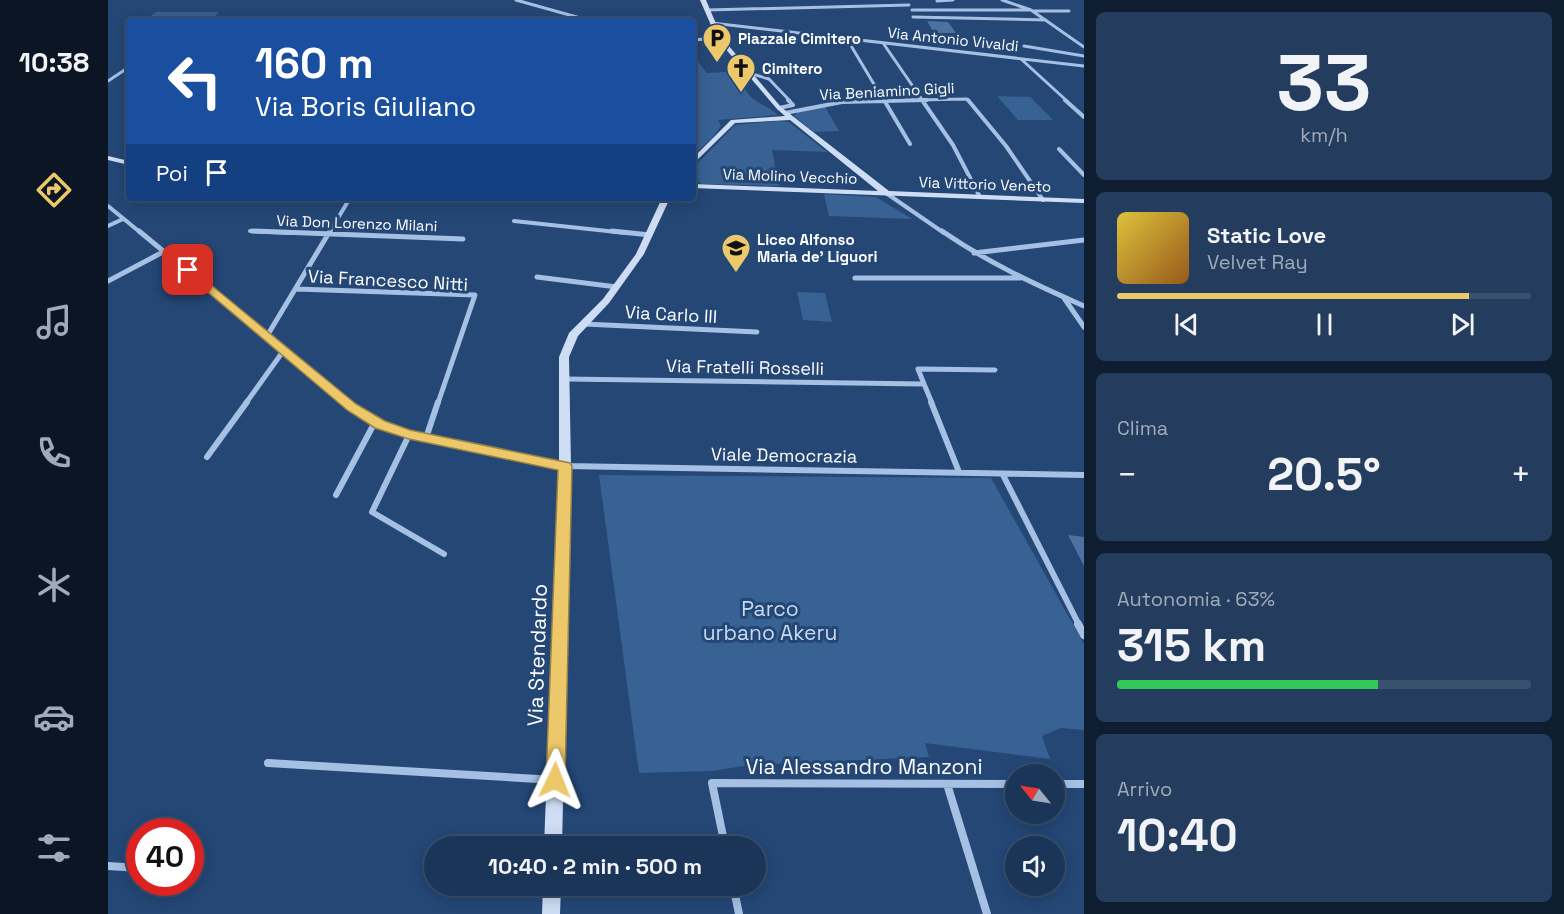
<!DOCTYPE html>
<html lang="it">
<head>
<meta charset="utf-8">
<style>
  :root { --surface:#1b3558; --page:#243d5e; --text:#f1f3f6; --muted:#a0abba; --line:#39506e; --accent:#ecc86a }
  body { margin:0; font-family:"Space Grotesk",sans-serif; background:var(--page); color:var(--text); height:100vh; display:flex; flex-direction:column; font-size:22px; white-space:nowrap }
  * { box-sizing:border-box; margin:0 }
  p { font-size:20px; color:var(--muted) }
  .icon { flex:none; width:33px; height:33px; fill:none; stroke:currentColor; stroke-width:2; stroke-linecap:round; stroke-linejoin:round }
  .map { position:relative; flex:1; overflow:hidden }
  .panel { display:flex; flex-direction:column; gap:12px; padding:12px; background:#0f1d30; width:480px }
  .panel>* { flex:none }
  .guide { position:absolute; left:18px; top:18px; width:570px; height:183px; border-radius:6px; box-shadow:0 3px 15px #0003,0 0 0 2px var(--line); background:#1a4fa0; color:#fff; overflow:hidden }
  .needle { width:39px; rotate:300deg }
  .tools { position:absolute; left:897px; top:764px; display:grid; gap:12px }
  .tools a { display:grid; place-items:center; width:60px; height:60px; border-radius:50%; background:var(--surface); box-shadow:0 3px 15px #0003,0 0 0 2px var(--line); font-size:30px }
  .speed { position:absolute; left:18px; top:818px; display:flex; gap:12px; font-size:30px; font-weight:700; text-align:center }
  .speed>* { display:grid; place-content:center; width:78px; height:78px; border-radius:50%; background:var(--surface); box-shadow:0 3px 15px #0003,0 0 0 2px var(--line); line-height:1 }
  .speed .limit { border:9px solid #d22; background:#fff; color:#111 }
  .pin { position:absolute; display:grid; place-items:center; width:51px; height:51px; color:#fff; margin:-26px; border-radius:12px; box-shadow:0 3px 9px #0006 }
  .me { position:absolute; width:66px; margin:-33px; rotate:2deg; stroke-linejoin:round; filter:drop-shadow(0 0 4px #0008) }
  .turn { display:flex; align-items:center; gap:21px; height:126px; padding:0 30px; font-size:27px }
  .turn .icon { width:78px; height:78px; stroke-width:2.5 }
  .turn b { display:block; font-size:42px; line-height:51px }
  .then { display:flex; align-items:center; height:57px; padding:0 30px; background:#0003; gap:12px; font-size:22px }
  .big { font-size:45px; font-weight:800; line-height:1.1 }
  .panel .card { flex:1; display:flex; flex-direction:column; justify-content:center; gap:9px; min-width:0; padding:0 21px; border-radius:9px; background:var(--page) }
  .panel .dial { align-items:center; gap:0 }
  .dial b { font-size:78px; line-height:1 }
  .song { display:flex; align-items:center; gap:18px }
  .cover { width:72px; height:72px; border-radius:9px; background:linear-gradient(135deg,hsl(50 70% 55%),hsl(30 70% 35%)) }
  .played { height:6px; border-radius:3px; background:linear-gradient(90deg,var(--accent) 85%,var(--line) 85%) }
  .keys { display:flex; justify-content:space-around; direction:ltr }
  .heat { display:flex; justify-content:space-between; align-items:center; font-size:33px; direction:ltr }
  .charge { height:9px; border-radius:4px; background:linear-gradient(90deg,#34c759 63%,var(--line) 0) }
  .trip { position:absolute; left:316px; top:836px; width:342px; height:60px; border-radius:30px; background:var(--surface); box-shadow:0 3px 15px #0003,0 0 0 2px var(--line); font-weight:800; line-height:60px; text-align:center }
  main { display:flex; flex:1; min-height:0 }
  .tabs { display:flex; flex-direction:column; width:108px; justify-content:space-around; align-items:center; background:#0b1523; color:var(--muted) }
  .tabs .icon { width:42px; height:42px }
  .tabs .current { color:var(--accent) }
  .tabs b { font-size:27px; color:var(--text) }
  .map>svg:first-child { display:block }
  .green { fill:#386194 }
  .building { fill:#4d71a0 }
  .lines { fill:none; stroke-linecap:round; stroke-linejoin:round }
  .street-far4 { stroke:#a5c0e3; stroke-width:3 }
  .street-far3 { stroke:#a5c0e3; stroke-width:4 }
  .street-far2 { stroke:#a5c0e3; stroke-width:5 }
  .street-far1 { stroke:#a5c0e3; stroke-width:6 }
  .street { stroke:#a5c0e3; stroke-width:8 }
  .secondary { fill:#ceddf3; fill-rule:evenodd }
  .route { fill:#ecc86a; stroke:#998245; stroke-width:1.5 }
  .labels { text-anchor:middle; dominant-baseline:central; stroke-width:6; stroke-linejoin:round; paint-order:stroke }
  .far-poi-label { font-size:15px; font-weight:bold; fill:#fff; stroke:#244776; text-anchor:start }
  .far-street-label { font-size:15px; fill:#fff; stroke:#244776 }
  .street-label { font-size:18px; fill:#fff; stroke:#244776 }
  .near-park-label { font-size:21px; fill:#c7daf2; stroke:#244776 }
  .near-street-label { font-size:21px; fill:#fff; stroke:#244776 }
</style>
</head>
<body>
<main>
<nav class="tabs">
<b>10:38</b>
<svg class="icon current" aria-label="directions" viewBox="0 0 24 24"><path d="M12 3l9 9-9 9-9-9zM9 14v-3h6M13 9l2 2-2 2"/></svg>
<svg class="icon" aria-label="music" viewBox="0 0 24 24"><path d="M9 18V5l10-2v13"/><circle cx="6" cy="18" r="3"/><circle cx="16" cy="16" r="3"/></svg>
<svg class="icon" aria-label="phone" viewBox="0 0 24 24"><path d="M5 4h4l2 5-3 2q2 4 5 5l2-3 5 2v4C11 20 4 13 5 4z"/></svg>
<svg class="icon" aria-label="climate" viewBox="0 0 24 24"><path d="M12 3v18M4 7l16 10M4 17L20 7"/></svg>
<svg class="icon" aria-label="car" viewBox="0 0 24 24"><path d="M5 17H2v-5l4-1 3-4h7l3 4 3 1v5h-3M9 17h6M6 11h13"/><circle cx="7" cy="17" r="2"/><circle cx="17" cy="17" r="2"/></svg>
<svg class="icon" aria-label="filters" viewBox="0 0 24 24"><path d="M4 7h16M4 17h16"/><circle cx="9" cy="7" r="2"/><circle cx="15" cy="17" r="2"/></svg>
</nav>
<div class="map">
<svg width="976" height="914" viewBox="0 0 976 914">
  <rect width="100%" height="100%" fill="#244776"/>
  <path class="green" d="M 48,12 L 111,12 L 105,18 L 78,18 L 99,19 L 97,21 L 49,21 L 52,18 L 40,18 Z
    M 585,55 L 599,73 L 634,71 C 636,104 650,98 670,115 L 610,120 L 613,126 L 604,138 L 585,156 Z
    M 889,96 L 922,97 L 945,120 L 910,120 Z
    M 716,105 L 731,131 L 706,132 L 686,116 L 690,112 Z
    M 671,121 L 681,122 L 719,152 L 664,150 L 671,186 L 594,184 L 585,179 L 585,168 L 627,125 Z
    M 716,194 L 768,197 L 804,219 L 721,216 Z
    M 689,292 L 717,293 L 724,322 L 695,320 Z
    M 491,475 L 883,478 L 976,644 L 976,730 L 953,728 L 934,736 L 942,759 L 817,743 L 821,757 L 642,765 L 604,771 L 531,773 Z"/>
  <path class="building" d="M 819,21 L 840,22 L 848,33 L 826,33 Z
    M 960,535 L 976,537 L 976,566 Z"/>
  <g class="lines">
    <path class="street-far4" d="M 408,0 L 483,21
      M 894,0 L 923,10 L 976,47
      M 829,1 L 845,0
      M 599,10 L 801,5
      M 804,10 L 923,10
      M 926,11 L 961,11
      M 805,17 L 938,20
      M 604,23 L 976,66
      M 739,39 L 776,101
      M 585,40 L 611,38
      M 775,43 L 815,101
      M 916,46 L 976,56
      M 913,59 L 959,101
      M 641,73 L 661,79 L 682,101
      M 0,81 L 21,67
      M 757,101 L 859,99 L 861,101"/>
    <path class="street-far3" d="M 776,100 L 802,144
      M 814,100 L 845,145 L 872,197
      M 860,100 L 898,146 L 935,200
      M 957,100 L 976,117
      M 671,108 L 685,105 L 680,100
      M 677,113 L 734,102 L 819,100
      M 951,149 L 976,175
      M 778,193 L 836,233
      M 0,206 L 33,233
      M 406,221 L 518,233
      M 0,226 L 15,219
      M 142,231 L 184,233
      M 221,233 L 242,198"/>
    <path class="street-far2" d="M 31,231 L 239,403
      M 144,231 L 355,239
      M 504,231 L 542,235
      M 834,231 C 879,262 926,284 976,306
      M 866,253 L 976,240
      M 429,277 L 509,287
      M 747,278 L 912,278
      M 0,281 L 55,252
      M 188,289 L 367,295 L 330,403
      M 956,298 L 976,327
      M 476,324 L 649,332
      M 159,336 L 222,231
      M 458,379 L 816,384 L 810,369 L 887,370
      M 816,384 L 824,403
      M 138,403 L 176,350"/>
    <path class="street-far1" d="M 237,402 L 272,425 L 301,435 L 457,466 L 976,475
      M 823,402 L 851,472
      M 301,435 L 264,512 L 336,554
      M 318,438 L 330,402
      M 99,457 L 139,402
      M 895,475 L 971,625
      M 228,495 L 267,422"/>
    <path class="street" d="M 970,624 L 976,635
      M 160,763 L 447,780
      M 839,784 L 879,914
      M 946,784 L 976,784
      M 617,846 L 604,783 L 908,784
      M 0,866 L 32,868
      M 625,885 L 631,914"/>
    <path class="secondary" d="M 592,0 L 598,0 L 614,38 L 673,107 L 781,191 L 976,199 L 976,203 L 585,188 L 585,184 L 770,191 L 682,120 L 627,123 L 585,164 L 585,158 L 623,120 L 677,116 L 669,109 L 609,39 Z
      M 0,156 L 21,161 L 21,165 L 0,160 Z
      M 554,198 L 562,198 L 536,254 L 501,303 L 470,336 L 461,357 L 463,466 L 454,846 L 436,846 L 451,466 L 451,357 L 461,333 L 495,299 L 528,254 Z
      M 435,885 L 453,885 L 452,914 L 434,914 Z"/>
  </g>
  <path class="route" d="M 80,266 L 248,404 L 277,421 L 302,430 L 462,463 L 464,466 L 457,780 L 454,787 L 447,790 L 441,787 L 438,780 L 450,470 L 301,439 L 267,428 L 239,410 L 76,272 L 75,270 Z"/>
  <defs>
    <g id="parking-pin" transform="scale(1.5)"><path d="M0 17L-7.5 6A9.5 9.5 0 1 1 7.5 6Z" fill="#ecc86a" stroke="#244776"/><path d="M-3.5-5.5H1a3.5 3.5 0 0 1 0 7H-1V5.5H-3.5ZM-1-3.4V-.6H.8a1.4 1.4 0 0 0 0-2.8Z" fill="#111"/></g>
    <g id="church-pin" transform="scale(1.5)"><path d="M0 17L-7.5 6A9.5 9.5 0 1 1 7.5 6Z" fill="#ecc86a" stroke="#244776"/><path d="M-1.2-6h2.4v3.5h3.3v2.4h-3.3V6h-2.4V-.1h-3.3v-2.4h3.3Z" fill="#111"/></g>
    <g id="school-pin" transform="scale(1.5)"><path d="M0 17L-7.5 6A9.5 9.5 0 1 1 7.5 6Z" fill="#ecc86a" stroke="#244776"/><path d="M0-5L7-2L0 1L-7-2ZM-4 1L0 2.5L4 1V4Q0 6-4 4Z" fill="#111"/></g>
  </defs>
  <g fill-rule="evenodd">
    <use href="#parking-pin" x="609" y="38"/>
    <use href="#church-pin" x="633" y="68"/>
    <use href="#school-pin" x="628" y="248"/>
  </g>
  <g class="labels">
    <g class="far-poi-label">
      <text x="630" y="38">Piazzale Cimitero</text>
      <text x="654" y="68">Cimitero</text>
      <text x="649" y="239">Liceo Alfonso<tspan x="649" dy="17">Maria de' Liguori</tspan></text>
    </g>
    <g class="far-street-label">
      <text transform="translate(845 39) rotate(6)">Via Antonio Vivaldi</text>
      <text transform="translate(779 91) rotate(-3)">Via Beniamino Gigli</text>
      <text transform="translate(682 176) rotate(2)">Via Molino Vecchio</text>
      <text transform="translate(877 184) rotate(2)">Via Vittorio Veneto</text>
      <text transform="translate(249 223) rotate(2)">Via Don Lorenzo Milani</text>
    </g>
    <g class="street-label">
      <text transform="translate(280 280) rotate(3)">Via Francesco Nitti</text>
      <text transform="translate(563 314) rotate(3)">Via Carlo III</text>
      <text transform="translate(637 367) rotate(1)">Via Fratelli Rosselli</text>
      <text transform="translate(676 455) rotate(1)">Viale Democrazia</text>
    </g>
    <g class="near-park-label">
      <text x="662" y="608">Parco<tspan x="662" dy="24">urbano Akeru</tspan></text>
    </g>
    <g class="near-street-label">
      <text transform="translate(429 655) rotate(-88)">Via Stendardo</text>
      <text x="756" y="766">Via Alessandro Manzoni</text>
    </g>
  </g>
</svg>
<div class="tools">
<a><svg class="needle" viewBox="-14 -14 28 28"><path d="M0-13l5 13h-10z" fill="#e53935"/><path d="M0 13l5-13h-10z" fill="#a0abba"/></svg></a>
<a><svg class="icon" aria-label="sound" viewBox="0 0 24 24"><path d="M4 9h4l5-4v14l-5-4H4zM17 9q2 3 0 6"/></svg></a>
</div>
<div class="speed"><div class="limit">40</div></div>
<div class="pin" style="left:80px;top:270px;background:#d93025"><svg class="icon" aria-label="arrive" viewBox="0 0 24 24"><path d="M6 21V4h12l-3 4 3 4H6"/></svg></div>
<svg class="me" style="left:447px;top:780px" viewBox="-20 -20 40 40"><path d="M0-17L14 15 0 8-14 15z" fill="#ecc86a" stroke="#fff" stroke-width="4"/></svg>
<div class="trip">10:40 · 2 min · 500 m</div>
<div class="guide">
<div class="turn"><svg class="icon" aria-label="left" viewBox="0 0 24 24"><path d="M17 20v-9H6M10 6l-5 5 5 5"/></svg><div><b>160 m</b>Via Boris Giuliano</div></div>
<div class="then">Poi<svg class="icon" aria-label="arrive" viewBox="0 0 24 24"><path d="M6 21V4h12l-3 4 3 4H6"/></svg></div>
</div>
</div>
<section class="panel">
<div class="card dial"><b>33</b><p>km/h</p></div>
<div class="card">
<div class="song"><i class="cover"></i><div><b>Static Love</b><p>Velvet Ray</p></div></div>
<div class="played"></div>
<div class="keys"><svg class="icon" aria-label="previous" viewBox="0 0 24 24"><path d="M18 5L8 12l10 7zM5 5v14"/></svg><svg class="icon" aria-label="pause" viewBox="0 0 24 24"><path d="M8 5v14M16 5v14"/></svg><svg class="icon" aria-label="next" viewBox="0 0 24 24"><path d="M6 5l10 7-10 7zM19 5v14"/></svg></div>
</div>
<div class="card"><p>Clima</p>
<div class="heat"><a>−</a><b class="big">20.5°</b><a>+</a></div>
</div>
<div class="card"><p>Autonomia · 63%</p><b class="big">315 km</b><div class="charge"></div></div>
<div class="card"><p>Arrivo</p><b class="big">10:40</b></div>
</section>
</main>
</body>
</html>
